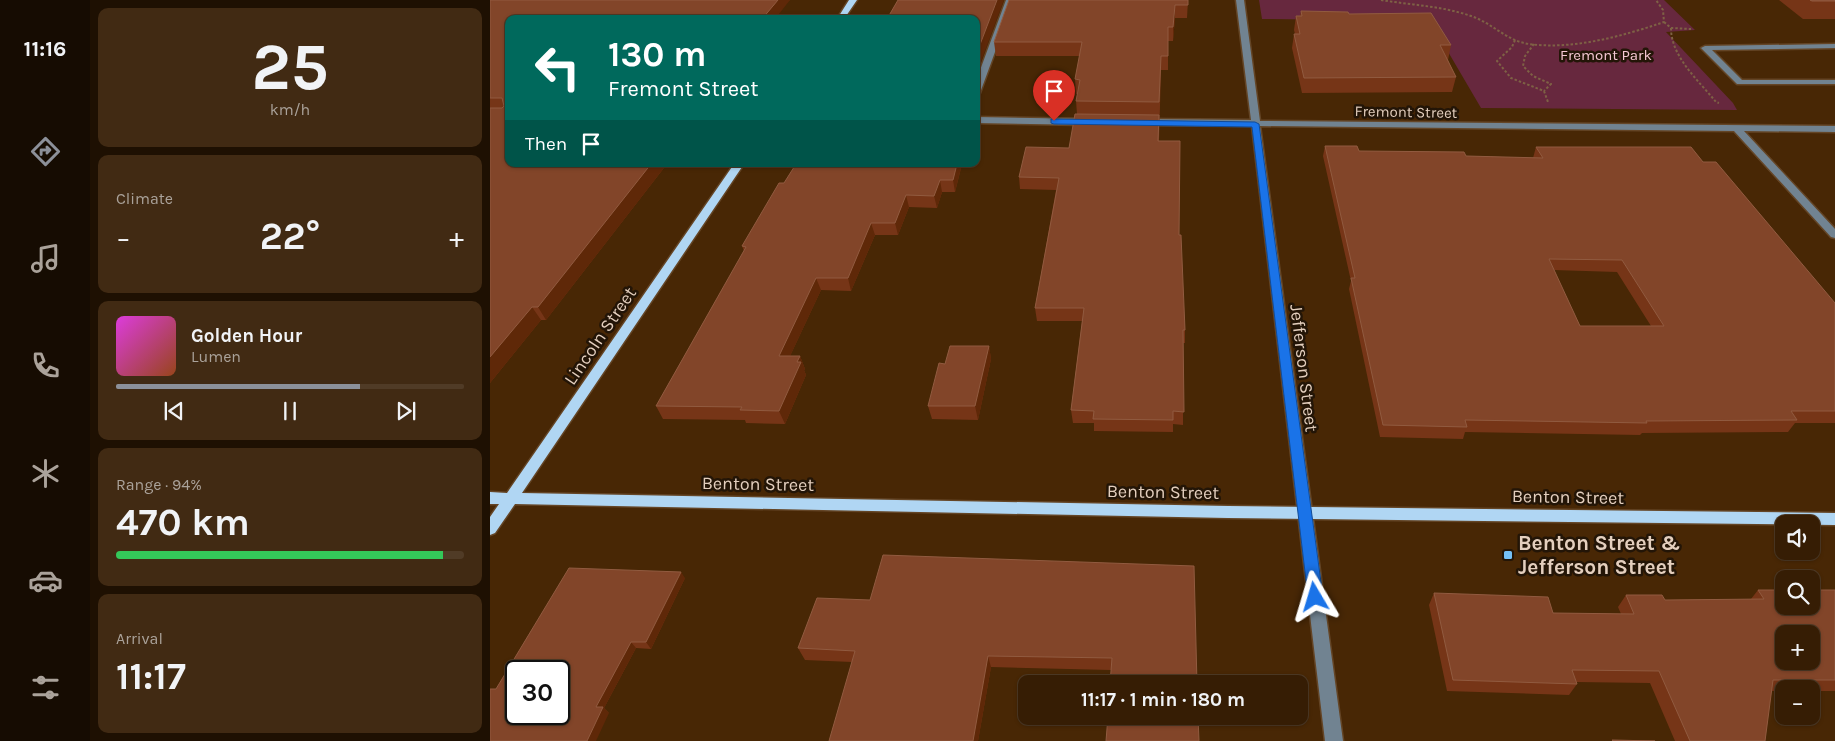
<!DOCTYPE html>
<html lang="en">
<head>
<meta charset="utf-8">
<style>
  :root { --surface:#361d04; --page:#412a13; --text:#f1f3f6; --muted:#aaa29a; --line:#503b26; --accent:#8c9099 }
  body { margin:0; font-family:Karla,sans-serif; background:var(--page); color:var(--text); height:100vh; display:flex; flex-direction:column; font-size:19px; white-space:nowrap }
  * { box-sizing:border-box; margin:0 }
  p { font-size:16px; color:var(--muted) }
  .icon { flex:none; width:28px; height:28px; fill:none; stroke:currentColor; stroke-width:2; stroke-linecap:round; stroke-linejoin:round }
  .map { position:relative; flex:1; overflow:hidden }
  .side { display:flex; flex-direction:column; gap:8px; padding:8px; background:#1e1002; width:400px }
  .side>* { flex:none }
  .guide { position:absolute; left:15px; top:15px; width:475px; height:152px; border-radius:10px; box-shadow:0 1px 4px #0004,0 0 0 1px var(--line); background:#00695c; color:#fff; overflow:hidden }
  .controls { position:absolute; left:1285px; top:515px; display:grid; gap:10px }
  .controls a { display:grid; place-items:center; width:45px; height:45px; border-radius:10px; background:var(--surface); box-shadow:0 1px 4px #0004,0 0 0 1px var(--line); font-size:25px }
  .speed { position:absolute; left:15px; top:660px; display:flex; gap:10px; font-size:25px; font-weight:700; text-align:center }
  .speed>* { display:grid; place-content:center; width:65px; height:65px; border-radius:50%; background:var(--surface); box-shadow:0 1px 4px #0004,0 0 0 1px var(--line); line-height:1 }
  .speed .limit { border:2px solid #111; border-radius:8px; background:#fff; color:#111 }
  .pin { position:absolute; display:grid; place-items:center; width:42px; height:42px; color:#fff; margin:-51px -21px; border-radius:50% 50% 50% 0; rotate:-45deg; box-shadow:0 0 5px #0007 }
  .pin .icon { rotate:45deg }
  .me { position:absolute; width:55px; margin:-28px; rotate:353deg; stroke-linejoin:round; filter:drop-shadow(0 0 4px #0008) }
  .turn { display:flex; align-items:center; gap:18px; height:105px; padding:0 20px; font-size:22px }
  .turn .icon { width:65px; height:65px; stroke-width:2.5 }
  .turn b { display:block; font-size:35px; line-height:42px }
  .then { display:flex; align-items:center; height:48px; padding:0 20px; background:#0003; gap:10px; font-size:19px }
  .big { font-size:38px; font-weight:700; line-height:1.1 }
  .side .card { flex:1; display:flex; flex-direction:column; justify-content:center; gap:8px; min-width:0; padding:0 18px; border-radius:10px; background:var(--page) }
  .side .dial { align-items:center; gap:0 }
  .dial b { font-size:65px; line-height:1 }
  .song { display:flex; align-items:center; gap:15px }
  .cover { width:60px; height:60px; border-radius:8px; background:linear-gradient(135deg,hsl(300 70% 55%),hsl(20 70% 35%)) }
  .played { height:5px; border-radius:2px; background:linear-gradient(90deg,var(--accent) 70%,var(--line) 70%) }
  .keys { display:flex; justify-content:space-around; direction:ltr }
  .heat { display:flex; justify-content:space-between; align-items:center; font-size:28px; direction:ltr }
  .charge { height:8px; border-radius:4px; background:linear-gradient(90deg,#34c759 94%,var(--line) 0) }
  .trip { position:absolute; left:528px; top:675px; width:290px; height:50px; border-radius:10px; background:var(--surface); box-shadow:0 1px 4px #0004,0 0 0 1px var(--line); font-weight:700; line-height:50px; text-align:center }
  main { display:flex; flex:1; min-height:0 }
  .dock { display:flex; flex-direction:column; width:90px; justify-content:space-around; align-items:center; background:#160c02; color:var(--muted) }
  .dock .icon { width:35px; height:35px }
  .dock .on { color:var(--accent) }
  .dock b { font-size:22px; color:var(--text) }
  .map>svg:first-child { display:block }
  .green { fill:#67283e }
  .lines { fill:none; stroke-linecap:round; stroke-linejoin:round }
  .minor-casing { stroke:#644526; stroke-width:3 }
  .major-casing { stroke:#644526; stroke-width:3 }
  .path { stroke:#7e6145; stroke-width:2; stroke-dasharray:2.5 2; stroke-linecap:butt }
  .minor { fill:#718391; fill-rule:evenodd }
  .major { fill:#b0d6f3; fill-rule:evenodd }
  .wall { fill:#763517; fill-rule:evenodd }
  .shaded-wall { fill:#5f2808 }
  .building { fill:#824529; stroke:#915b40; fill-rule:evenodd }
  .route { fill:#1a73e8; stroke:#114b97 }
  .poi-dot { fill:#75c0f6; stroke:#231507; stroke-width:2 }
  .labels { text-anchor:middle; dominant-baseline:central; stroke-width:5; stroke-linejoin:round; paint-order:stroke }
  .far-park-label { font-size:15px; fill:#f5c7d3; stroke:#231507 }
  .far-street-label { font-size:15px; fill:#e4cfbe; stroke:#231507 }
  .street-label { font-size:18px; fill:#e4cfbe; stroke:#231507 }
  .near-poi-label { font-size:21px; font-weight:bold; fill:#e4cfbe; stroke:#231507; text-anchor:start }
</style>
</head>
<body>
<main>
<nav class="dock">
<b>11:16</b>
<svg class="icon on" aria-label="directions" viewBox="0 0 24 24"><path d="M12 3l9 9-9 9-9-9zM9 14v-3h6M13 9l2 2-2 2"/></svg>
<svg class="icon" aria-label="music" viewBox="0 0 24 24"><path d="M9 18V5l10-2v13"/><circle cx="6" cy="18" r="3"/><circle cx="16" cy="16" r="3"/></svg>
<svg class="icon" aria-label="phone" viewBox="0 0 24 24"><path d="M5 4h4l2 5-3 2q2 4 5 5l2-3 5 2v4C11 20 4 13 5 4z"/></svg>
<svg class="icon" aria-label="climate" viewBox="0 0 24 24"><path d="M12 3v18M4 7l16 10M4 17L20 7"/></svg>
<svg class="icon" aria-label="car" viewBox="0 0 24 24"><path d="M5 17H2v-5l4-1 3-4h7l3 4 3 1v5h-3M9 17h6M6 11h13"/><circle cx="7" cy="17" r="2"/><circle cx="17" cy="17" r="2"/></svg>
<svg class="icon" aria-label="filters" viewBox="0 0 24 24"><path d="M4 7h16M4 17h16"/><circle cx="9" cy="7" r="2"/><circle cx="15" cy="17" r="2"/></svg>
</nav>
<section class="side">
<div class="card dial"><b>25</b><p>km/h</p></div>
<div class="card"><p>Climate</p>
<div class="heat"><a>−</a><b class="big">22°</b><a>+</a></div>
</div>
<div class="card">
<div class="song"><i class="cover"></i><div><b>Golden Hour</b><p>Lumen</p></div></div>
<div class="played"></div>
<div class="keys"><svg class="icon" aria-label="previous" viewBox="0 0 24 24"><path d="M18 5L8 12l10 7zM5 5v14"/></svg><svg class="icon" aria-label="pause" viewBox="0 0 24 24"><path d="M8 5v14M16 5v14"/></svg><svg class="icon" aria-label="next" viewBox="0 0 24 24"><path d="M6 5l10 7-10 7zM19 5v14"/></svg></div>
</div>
<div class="card"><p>Range · 94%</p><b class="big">470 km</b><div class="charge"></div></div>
<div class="card"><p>Arrival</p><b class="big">11:17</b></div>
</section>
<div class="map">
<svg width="1345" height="741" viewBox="0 0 1345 741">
  <rect width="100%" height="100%" fill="#482705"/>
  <path class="green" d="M 769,0 L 1174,0 L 1205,30 L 1176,32 L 1243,103 L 1247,110 L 991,108 L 940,21 L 772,19 Z"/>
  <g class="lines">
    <g class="minor-casing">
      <path id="minor" d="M 516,0 L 524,0 L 490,93 L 486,95 L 486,81 Z
        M 746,0 L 754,0 L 770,121 L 1345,126 L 1345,132 L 1254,131 L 1345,229 L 1345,238 L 1341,237 L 1244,131 L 770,126 L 853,741 L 835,741 L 762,126 L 653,125 L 649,122 L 653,119 L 761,120 Z
        M 1345,44 L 1345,48 L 1222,50 L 1252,80 L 1345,80 L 1345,84 L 1247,84 L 1211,48 L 1215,46 Z
        M 486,117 L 600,119 L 604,122 L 600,125 L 486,123 Z"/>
    </g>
    <g class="major-casing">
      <path id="major" d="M 359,0 L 367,0 L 354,19 L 347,19 Z
        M 244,164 L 254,164 L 32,493 L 738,506 L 1345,513 L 1345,525 L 738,518 L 25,504 L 5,533 L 0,535 L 0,517 L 9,504 L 0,504 L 0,492 L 17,493 Z"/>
    </g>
    <path class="path" d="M 891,0 C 921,5 952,6 981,16 C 1002,23 1017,41 1039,44 C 1083,50 1133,36 1174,22 L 1173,10 L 1166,0
      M 1174,22 L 1181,28 L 1201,29
      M 1181,28 C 1181,57 1209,81 1226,102 L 1229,103
      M 1025,40 L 1022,47 L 1007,61 L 1021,78 L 1054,91
      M 1044,44 L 1035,56 L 1033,66 L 1043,76 L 1061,84 L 1054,91
      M 1054,91 L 1058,102"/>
    <use href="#minor" class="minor"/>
    <use href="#major" class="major"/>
  </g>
  <path class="wall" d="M 0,0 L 300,0 L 19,164 L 177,164 L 56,320 L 51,320 L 0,383 Z
    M 698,0 L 697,18 L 685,18 L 683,41 L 678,41 L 678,70 L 671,70 L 669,141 L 689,235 L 695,330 L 695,343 L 693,343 L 693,425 L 683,424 L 683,432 L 604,431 L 604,423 L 583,423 L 581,410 L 592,321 L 547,321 L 545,308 L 566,190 L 530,189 L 529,177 L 579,148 L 587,114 L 586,101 L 587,94 L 586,94 L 585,79 L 590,56 L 506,56 L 504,42 Z
    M 1289,0 L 1345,0 L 1345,19 L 1313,19 Z
    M 811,11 L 859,14 L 961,45 L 958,60 L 966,77 L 962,92 L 812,93 L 802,48 L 804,34 L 805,34 L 804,30 L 806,16 L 810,16 Z
    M 835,146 L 869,151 L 976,156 L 1043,158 L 1046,147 L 1213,162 L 1345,303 L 1345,423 L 1305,423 L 1298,432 L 1152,433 L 1150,435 L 975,432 L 973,439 L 890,437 L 859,289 L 861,281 L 833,156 ZM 1064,270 L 1127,272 L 1161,326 L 1090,326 Z
    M 472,164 L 465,192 L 452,192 L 447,208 L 419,207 L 408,235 L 385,235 L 361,291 L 331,290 L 300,356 L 310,356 L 315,369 L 314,370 L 316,375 L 295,424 L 256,423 L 255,420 L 173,419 L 166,406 L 254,251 L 252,246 L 294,183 Z
    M 499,346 L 501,359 L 488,420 L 442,419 L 438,406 L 455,364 Z
    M 704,566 L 621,670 L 501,667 L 488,741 L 339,741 L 362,662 L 315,660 L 308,648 L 380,600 Z
    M 195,578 L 161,649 L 146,648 L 114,708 L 119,713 L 6,689 Z
    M 1268,590 L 1345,590 L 1345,691 L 1321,691 L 1321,689 L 1294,689 L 1294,691 L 1281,691 L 1275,741 L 1185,741 L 1160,683 L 1086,682 L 1087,684 L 1079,695 L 957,691 L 939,605 L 944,593 L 1063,613 L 1131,614 L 1128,607 L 1136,595 L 1175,600 L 1261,599 Z"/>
  <path class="shaded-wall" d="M 288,0 L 300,0 L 285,19 L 272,19 Z
    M 507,0 L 514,0 L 486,75 L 486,55 Z
    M 685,5 L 685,18 L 683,41 L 683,27 Z
    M 161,164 L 177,164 L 56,320 L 48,307 Z
    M 467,164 L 472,164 L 465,192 L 463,180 Z
    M 450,180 L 452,192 L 447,208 L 444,196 Z
    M 416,195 L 419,207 L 408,235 L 405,223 Z
    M 381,223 L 385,235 L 361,291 L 358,278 Z
    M 326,278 L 331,290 L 294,369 L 289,356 Z
    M 42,307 L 51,320 L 0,383 L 0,357 Z
    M 499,346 L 501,359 L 488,420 L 485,406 Z
    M 310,356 L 315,369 L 314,370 L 316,375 L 295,424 L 289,411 L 307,362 Z
    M 191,572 L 195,578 L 161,649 L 156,642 Z
    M 141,642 L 146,648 L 114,708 L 119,713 L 106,741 L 97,741 L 106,707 Z
    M 498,656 L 501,667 L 488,741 L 483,741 Z"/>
  <path class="building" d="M 0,0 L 288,0 L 272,19 L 19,19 L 19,164 L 161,164 L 48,307 L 42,307 L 0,357 L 0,108 L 12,108 L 14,106 L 12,98 L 0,98 Z
    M 408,0 L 507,0 L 486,55 L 486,19 L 397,19 Z
    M 519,0 L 698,0 L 698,5 L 685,5 L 683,27 L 678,27 L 678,56 L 671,56 L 669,102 L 586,101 L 590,80 L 585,79 L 592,42 L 504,42 Z
    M 1320,0 L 1345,0 L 1345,1 L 1322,1 Z
    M 811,11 L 858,12 L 859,14 L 941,13 L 961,45 L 950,45 L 966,77 L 814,78 L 804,34 L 810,34 L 806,16 L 812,16 Z
    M 585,114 L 669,115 L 668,141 L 690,141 L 689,235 L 691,235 L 695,330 L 693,330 L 694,412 L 683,411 L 683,420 L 603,419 L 604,411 L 581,410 L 594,308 L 545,308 L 569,178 L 529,177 L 536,147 L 579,148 Z
    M 835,146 L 867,146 L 869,151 L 974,152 L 976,156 L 1053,158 L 1046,147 L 1201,147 L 1213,162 L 1226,162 L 1345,303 L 1345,411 L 1301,411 L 1307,420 L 1156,421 L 1157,423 L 975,420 L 977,427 L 893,425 L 861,278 L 865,278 ZM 1059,259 L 1132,260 L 1174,326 L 1090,326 Z
    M 306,164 L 467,164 L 463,180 L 450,180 L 444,196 L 416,195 L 405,223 L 381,223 L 358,278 L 326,278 L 289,356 L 310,356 L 307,362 L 311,362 L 289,411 L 250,410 L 252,407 L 166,406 L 256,247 L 252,246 L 289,183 L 294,183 Z
    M 460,346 L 499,346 L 485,406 L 438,406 L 449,363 L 455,364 Z
    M 393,555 L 704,566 L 707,684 L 620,684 L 622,658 L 498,656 L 483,741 L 339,741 L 365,651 L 308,648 L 327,598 L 380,600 Z
    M 79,568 L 191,572 L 156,642 L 141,642 L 106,707 L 113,707 L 97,741 L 0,741 L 0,689 L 6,689 ZM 26,671 L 69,671 L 69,714 L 26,714 Z
    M 1268,590 L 1294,590 L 1294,606 L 1321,606 L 1321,590 L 1345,590 L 1345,680 L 1283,680 L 1275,741 L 1200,741 L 1169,671 L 1082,670 L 1087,684 L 963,680 L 944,593 L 1058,597 L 1063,613 L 1144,614 L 1136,595 L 1172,595 L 1175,600 L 1274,599 ZM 1294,634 L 1321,634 L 1321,661 L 1294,661 Z
    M 618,716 L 708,716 L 709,741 L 616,741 Z
    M 1122,740 L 1165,741 L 1123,741 Z"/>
  <path class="route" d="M 561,119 L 765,122 L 769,124 L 833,597 L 830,601 L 825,603 L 820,601 L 818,597 L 762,127 L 564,124 L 561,123 Z"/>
  <rect class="poi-dot" x="1013" y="550" width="10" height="10" rx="2.5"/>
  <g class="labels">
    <g class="far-park-label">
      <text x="1116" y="55">Fremont Park</text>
    </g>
    <g class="far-street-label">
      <text transform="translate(916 112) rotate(1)">Fremont Street</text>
    </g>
    <g class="street-label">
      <text transform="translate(110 336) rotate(-56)">Lincoln Street</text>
      <text transform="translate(814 368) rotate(83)">Jefferson Street</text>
      <text transform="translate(268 484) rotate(1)">Benton Street</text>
      <text transform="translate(673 492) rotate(1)">Benton Street</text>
      <text transform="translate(1078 497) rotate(1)">Benton Street</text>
    </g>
    <g class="near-poi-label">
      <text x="1028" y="543">Benton Street &amp;<tspan x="1028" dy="24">Jefferson Street</tspan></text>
    </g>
  </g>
</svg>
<div class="controls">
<a><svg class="icon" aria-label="sound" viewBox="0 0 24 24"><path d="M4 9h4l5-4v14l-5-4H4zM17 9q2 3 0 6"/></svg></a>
<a><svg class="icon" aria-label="search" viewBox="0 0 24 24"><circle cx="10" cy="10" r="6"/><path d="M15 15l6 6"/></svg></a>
<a>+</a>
<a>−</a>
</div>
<div class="speed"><div class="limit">30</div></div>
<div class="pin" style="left:564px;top:121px;background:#d93025"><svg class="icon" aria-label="arrive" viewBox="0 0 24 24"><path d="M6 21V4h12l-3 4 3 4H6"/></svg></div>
<svg class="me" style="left:825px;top:597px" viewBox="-20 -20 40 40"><path d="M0-17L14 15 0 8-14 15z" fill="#1a73e8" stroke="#fff" stroke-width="4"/></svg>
<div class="trip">11:17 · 1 min · 180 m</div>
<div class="guide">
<div class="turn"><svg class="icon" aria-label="left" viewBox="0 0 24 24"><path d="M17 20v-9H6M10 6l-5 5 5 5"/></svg><div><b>130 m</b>Fremont Street</div></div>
<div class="then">Then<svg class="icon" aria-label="arrive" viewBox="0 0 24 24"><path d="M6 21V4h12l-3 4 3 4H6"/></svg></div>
</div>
</div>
</main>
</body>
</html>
